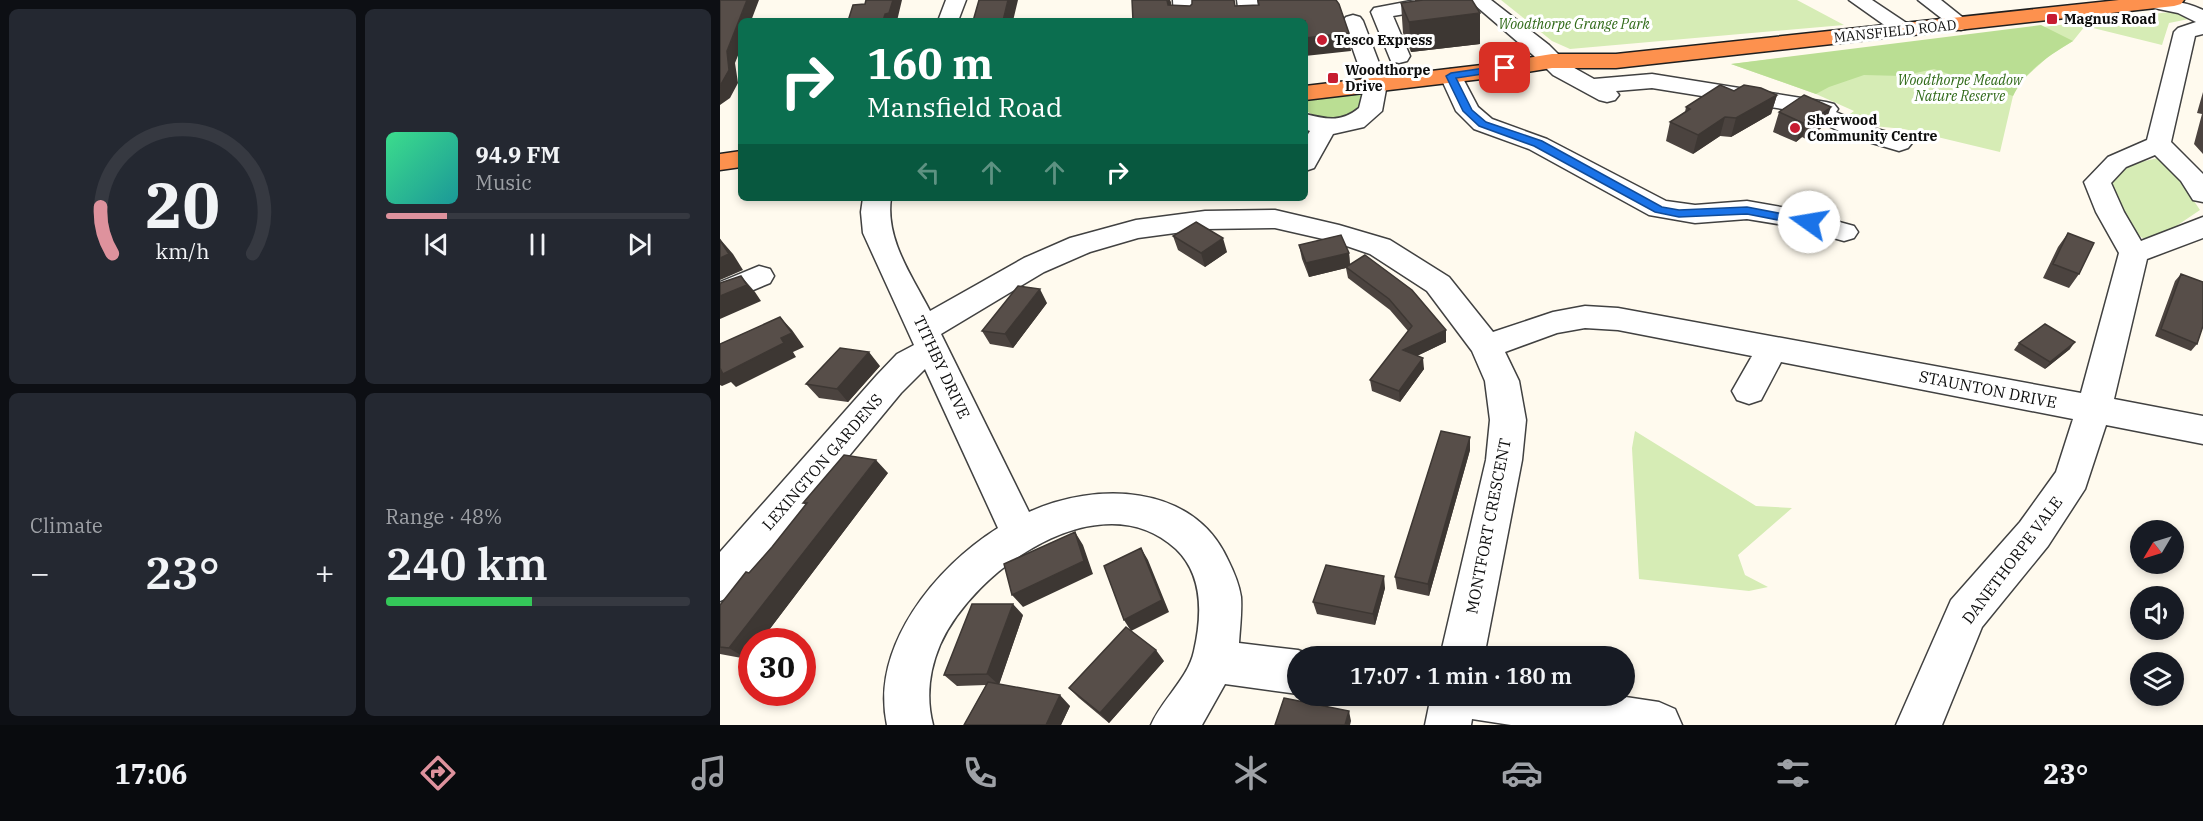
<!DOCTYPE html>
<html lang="en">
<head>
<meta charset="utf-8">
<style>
  :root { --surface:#171b24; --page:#242831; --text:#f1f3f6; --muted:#9ea1a6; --line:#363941; --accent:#de929d }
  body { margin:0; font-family:"IBM Plex Serif",serif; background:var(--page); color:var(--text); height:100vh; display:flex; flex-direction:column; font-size:22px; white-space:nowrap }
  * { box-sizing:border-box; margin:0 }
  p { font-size:20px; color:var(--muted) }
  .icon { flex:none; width:33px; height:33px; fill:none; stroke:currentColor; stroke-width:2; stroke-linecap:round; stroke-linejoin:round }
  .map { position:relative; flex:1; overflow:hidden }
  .details { display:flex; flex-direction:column; gap:9px; padding:9px; background:#0d0f14; width:720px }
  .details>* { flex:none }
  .guide { position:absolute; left:18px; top:18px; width:570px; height:183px; border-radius:9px; box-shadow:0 3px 9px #0003; background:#0b6e4f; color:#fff; overflow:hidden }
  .needle { width:39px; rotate:232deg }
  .tools { position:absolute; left:1410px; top:520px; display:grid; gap:12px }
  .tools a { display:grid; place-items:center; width:54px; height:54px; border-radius:50%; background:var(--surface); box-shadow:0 3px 9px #0003; font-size:30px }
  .speed { position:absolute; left:18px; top:628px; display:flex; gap:12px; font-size:30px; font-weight:700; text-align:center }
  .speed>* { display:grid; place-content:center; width:78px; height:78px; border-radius:50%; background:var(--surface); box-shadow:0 3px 9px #0003; line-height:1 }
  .speed .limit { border:9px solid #d22; background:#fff; color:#111 }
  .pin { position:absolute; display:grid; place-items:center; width:51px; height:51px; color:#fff; margin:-26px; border-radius:12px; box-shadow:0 3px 9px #0006 }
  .me { position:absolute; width:66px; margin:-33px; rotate:283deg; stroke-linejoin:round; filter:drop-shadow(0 0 4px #0008) }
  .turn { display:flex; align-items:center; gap:21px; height:126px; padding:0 30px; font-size:27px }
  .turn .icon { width:78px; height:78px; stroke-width:2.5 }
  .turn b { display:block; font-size:42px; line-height:51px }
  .lanes { display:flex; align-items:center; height:57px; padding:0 30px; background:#0003; justify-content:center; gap:30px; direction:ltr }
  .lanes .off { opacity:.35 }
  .big { font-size:45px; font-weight:600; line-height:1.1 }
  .details .widget { flex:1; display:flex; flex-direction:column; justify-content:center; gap:9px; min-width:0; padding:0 21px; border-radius:9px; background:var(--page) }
  .details .dial { align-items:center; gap:0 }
  .dial svg { height:156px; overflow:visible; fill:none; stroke:var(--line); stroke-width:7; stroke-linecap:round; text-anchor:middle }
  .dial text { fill:var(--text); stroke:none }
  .song { display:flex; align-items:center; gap:18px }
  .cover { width:72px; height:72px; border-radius:9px; background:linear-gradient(135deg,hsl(150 70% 55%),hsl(180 70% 35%)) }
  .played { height:6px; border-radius:3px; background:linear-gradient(90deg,var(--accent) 20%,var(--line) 20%) }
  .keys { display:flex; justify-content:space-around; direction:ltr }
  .heat { display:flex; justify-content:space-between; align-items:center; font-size:33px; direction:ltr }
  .charge { height:9px; border-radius:4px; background:linear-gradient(90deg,#34c759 48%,var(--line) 0) }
  .details .tiles { flex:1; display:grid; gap:9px; grid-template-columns:repeat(2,1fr) }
  .trip { position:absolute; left:567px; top:646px; width:348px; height:60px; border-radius:30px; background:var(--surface); box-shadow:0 3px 9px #0003; font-weight:600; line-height:60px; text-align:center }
  .dock { display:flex; height:96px; justify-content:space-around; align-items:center; background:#090b0e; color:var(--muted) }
  .dock .icon { width:42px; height:42px }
  .dock .current { color:var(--accent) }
  .dock b { font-size:27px; color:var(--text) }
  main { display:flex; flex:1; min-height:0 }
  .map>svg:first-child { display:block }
  .green { fill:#d6ecb5 }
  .forest { fill:#bade93 }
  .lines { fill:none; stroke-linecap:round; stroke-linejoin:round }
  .minor-casing { stroke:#414141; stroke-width:3 }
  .highway-casing { stroke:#1f1f1f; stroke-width:3 }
  .minor { fill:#fff; fill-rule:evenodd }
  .highway { fill:#fd914e; fill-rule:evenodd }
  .wall { fill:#4b433f }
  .shaded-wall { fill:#3d3733 }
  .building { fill:#574e49; stroke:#3d3733; stroke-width:1.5 }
  .route { fill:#1a73e8; stroke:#114b97; stroke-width:1.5 }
  .poi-dot { fill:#c71c31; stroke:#fff; stroke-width:2 }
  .labels { text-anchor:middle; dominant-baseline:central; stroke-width:6; stroke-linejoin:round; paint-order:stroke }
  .far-poi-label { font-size:14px; font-weight:bold; fill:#0e0e0e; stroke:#fff; text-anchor:start }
  .far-park-label { font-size:14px; font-style:italic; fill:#306a19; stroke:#fff }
  .far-street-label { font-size:14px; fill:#0e0e0e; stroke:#fff }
  .street-label { font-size:16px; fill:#0e0e0e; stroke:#fff }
</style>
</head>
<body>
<main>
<section class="details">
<div class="tiles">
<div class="widget dial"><svg viewBox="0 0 100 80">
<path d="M14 69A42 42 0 1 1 86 69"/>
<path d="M14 69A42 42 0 0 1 8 45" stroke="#de929d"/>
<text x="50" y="56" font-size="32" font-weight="700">20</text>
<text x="50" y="72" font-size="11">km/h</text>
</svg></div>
<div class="widget">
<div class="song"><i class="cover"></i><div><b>94.9 FM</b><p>Music</p></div></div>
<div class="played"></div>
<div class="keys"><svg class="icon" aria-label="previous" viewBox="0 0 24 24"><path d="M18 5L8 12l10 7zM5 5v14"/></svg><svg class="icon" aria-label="pause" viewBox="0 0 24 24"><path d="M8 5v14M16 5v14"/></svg><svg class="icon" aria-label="next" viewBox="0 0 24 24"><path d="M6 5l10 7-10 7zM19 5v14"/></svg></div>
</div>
<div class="widget"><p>Climate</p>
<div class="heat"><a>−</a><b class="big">23°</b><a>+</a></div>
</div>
<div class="widget"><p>Range · 48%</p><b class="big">240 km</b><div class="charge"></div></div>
</div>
</section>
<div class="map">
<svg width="1483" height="725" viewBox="0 0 1483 725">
  <rect width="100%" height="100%" fill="#fffaee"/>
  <path class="green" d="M 781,0 L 1077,0 L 1124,25 L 850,49 L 832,41 Z
    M 1450,12 L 1465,15 L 1469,19 L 1449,23 L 1442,45 L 1365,26 L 1353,41 L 1329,56 L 1299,83 L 1293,96 L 1280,152 L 1184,129 L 1133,124 L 1122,120 L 1134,111 L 1096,94 L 1011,64 Z
    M 1438,158 L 1454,171 L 1480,210 L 1440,237 L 1428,241 C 1403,229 1395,203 1388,178 L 1399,167 Z
    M 915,431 L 1036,506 L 1072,508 L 1018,555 L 1025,575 L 1048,587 L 1029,591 L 919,579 L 912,448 Z"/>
  <path class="forest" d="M 1321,25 L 1353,41 C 1330,55 1305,71 1293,96 L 1214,69 L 1182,76 L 1144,75 L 1109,87 L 1096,94 L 1011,64 Z
    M 644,93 C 642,123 605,125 585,110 L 585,99 Z"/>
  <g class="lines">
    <g class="minor-casing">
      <path id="minor" d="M 226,0 L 246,0 L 238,21 L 218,21 Z
        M 453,0 L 473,0 L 474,21 L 454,21 Z
        M 517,0 L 537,0 L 540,21 L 520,21 Z
        M 696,0 L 742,0 L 739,4 L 732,6 L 673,16 L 690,56 L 687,61 L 679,63 L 671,61 L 651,12 L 654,8 Z
        M 749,0 L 771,0 L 829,45 L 849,65 L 874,79 L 932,74 L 1106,102 L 1114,104 L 1118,109 L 1116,112 L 1150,127 L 1188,138 L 1192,143 L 1188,148 L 1179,151 L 1132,137 L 1076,111 L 932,88 L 896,91 L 899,95 L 895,100 L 887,102 L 879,100 L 833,75 L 813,55 Z
        M 1129,0 L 1152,0 L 1191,26 L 1194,30 L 1191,34 L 1184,36 L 1177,34 Z
        M 1198,0 L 1221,0 L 1251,24 L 1248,28 L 1241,30 L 1234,28 Z
        M 1422,0 C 1444,0 1463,0 1483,10 L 1483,34 L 1475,36 L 1451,142 L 1483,174 L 1483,202 L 1473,200 L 1461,181 L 1435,155 L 1406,167 L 1391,183 L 1404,212 L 1421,241 L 1483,217 L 1483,238 L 1427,259 L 1394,399 L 1483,416 L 1483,444 L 1386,425 L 1365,489 L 1328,546 L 1262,627 L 1222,725 L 1176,725 L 1231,600 L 1300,522 L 1336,472 L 1353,419 L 1061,362 L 1041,400 L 1029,404 L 1017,400 L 1012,391 L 1032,356 L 898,330 L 865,328 L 837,333 L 785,352 L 799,381 L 806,420 L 802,460 L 764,657 L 720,657 L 766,460 L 770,420 L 765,381 L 752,351 L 707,291 L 650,254 L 612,241 L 555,228 L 485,229 L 418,238 L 370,252 L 324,272 L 221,334 L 309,512 C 375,482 472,483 507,558 C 513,570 519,583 521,597 C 522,612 520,627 519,643 L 578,650 L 594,656 L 578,657 L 578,694 L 505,684 L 482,725 L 431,725 C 442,699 468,679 474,651 C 482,616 484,576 456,549 C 381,479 253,570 220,645 C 209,671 206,698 213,725 L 167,725 C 150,646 216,567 278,528 L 205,369 L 181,393 L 14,595 L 0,601 L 0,552 L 157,375 L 177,354 L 194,345 L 143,233 L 141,212 L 143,198 L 171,198 C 165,239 192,276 210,311 L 304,258 L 350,238 L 416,220 L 485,211 L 555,210 L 619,225 L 670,240 L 729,277 L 773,332 L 833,312 L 865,306 L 898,308 L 1361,393 L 1399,253 L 1376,212 L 1364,182 L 1388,157 L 1427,140 L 1454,32 L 1458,28 L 1476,22 L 1458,13 L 1424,6 L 1421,2 Z
        M 633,15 L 640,17 L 643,21 L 667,84 L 662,111 L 644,127 L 613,134 L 594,168 L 585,171 L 585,139 L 590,131 L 585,129 L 585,114 C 606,119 621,123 639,108 L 645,84 L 623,21 L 626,17 Z
        M 731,69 L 739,71 L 758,107 L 772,119 L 827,139 L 946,201 L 975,205 L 1027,201 L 1072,209 L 1134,226 L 1138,232 L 1134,238 L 1124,241 L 1070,226 L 1027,219 L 975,223 L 929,215 L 809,149 L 754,129 L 736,111 L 720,76 L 723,71 Z
        M 39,266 L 50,269 L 54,276 L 50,283 L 0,304 L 0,282 Z
        M 711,696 L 899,696 L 939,702 L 955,709 L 962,725 L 791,725 L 752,719 L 751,725 L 705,725 Z"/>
    </g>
    <g class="highway-casing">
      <path id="highway" d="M 1399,0 L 1464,0 L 1461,4 L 1454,6 L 896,68 L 832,68 L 770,78 L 585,100 L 585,86 L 770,64 L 832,54 L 896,54 Z
        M 21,151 L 21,167 L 0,170 L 0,154 Z"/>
    </g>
    <use href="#minor" class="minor"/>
    <use href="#highway" class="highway"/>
  </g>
  <path class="wall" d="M 695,0 L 752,0 L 760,44 L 691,52 L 683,33 L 681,3 L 695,1 Z
    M 1014,91 L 1057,95 L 1051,114 L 1011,137 L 1000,136 L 973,154 L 946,141 L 950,122 L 965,112 L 966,107 Z
    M 1483,92 L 1483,154 L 1474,144 L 1482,114 L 1477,113 Z
    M 1084,95 L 1104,126 L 1086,139 L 1082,137 L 1076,142 L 1053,132 L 1059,112 Z
    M 1348,233 L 1359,274 L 1349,288 L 1323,278 L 1338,247 Z
    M 453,236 L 507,252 L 485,267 L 458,250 Z
    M 579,245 L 629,253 L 630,264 L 726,342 L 697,356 L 704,369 L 680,402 L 652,391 L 650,380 L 688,331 L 670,310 L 628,278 L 626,268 L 589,277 L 582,259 Z
    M 1461,274 L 1477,344 L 1471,351 L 1435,336 L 1455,281 Z
    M 327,303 L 293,348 L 270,344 L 262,331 Z
    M 1299,343 L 1350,349 L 1325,369 L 1294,350 Z
    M 160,366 L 128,402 L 99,398 L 86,384 Z
    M 750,437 L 750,450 L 709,596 L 677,589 L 675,577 Z
    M 168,473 L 40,642 L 32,642 L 32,653 L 27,659 L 0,654 L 0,605 L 52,547 L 86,505 L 83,503 Z
    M 665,588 L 655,625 L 597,614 L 593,602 Z
    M 303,615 L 279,684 L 350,706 L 341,725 L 244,725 L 266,685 L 237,686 L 224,675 Z
    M 444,661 L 389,723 L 359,698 L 349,688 Z"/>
  <path class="shaded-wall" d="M 27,0 L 39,0 L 31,21 L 21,21 L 21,48 L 15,63 L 18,83 L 10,98 L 0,105 L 0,86 L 7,51 Z
    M 173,0 L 182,0 L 177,21 L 163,21 L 165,14 Z
    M 288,0 L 298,0 L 293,21 L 283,21 Z
    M 447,0 L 450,0 L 451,2 L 452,21 L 448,5 Z
    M 760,13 L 760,44 L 691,52 L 689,22 Z
    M 629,33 L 631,51 L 585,56 L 585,38 Z
    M 1057,95 L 1051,114 L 1011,137 L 1016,118 Z
    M 1111,107 L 1104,126 L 1086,139 L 1093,120 Z
    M 1005,117 L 1000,136 L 973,154 L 978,135 Z
    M 1089,118 L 1082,137 L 1076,142 L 1083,123 Z
    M 503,238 L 507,252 L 485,267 L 481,253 Z
    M 0,239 L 13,254 L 23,270 L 0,280 Z
    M 629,253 L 630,267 L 589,277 L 586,263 Z
    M 21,276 L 35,292 L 41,301 L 0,319 L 0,296 Z
    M 320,289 L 327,303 L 293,348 L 285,334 Z
    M 60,317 L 72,330 L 84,347 L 73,352 L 76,357 L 16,387 L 11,382 L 2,386 L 0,385 L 0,368 L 61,338 Z
    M 726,330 L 726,342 L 684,362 L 683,350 Z
    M 1355,342 L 1350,349 L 1325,369 L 1330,362 Z
    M 149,352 L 160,366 L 128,402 L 117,389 Z
    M 703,358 L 704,369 L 680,402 L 679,391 Z
    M 750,437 L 750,450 L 709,596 L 708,584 Z
    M 156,460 L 168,473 L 40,642 L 32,642 L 32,653 L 27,659 L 9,648 Z
    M 355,532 L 363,545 L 373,574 L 303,607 L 292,595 Z
    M 421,548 L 428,560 L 449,612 L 411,631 L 404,620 Z
    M 664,576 L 665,588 L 655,625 L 653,614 Z
    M 293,604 L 303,615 L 279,685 L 267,674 Z
    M 436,650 L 444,661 L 389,723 L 380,713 Z
    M 340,695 L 350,706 L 341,725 L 326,725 Z
    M 629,711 L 631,721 L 630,725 L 625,725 Z"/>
  <path class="building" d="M 0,0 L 27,0 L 7,51 L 9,70 L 0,86 Z
    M 146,0 L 173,0 L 169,13 L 165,14 L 163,21 L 128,21 L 133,5 L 145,4 Z
    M 259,0 L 288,0 L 283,21 L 253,21 Z
    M 412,0 L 447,0 L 448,5 L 470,6 L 472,4 L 472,0 L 514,0 L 515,6 L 539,5 L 538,0 L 616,0 L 619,4 L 629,33 L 585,38 L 585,21 L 413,21 Z
    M 703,0 L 752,0 L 760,13 L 689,22 L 681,3 Z
    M 1000,85 L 1014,91 L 1024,85 L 1041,88 L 1057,95 L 1016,118 L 1005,117 L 978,135 L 950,122 L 970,109 L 966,107 Z
    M 1084,95 L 1111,107 L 1093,120 L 1089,118 L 1083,123 L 1059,112 Z
    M 476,222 L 503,238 L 481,253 L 453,236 Z
    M 1348,233 L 1374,243 L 1359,274 L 1333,264 Z
    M 621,235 L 629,253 L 586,263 L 579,245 Z
    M 0,240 L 9,254 L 0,258 Z
    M 645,255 L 692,290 L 726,330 L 683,350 L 703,358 L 679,391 L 650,380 L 692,326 L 669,299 L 626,267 Z
    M 1461,274 L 1483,282 L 1483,326 L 1477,344 L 1441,329 Z
    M 21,276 L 27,285 L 0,296 L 0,283 Z
    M 298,286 L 320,289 L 285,334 L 262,331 Z
    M 60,317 L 72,333 L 61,338 L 64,343 L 3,374 L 0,368 L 0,344 Z
    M 1325,324 L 1355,342 L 1330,362 L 1299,343 Z
    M 120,348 L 149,352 L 117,389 L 86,384 Z
    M 721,431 L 750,437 L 708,584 L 675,577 Z
    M 124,455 L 156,460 L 9,648 L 0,647 L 0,605 L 26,572 L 29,573 L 52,547 L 87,503 L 83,503 Z
    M 355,532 L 364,561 L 292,595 L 284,564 Z
    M 421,548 L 442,600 L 404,620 L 384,566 Z
    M 606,565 L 664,576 L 653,614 L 593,602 Z
    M 252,604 L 293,604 L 267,674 L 224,675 Z
    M 406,627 L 436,650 L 380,713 L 349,688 Z
    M 268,682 L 340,695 L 326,725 L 244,725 Z
    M 564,698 L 629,711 L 625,725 L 555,725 Z"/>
  <path class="route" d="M 785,65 L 788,66 L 788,70 L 736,78 L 752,110 L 766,122 L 822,141 L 942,207 L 959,210 L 1027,207 L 1089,219 L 1095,222 L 1089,226 L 1027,214 L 959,217 L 935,212 L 814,146 L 759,126 L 743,111 L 726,76 L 731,73 Z"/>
  <g class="poi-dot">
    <rect x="1326" y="13" width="12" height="12" rx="3"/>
    <circle cx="602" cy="40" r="6"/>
    <rect x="607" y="72" width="12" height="12" rx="3"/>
    <circle cx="1075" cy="128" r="6"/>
  </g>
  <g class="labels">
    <g class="far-poi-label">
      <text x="1344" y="19">Magnus Road</text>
      <text x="614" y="40">Tesco Express</text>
      <text x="625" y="70">Woodthorpe<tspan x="625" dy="16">Drive</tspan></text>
      <text x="1087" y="120">Sherwood<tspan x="1087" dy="16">Community Centre</tspan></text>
    </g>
    <g class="far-park-label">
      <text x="854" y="24">Woodthorpe Grange Park</text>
      <text x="1240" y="80">Woodthorpe Meadow<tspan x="1240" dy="16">Nature Reserve</tspan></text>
    </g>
    <g class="far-street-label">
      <text transform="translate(1175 31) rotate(-6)">MANSFIELD ROAD</text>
    </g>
    <g class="street-label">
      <text transform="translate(222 367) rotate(65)">TITHBY DRIVE</text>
      <text transform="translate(1268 389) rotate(11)">STAUNTON DRIVE</text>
      <text transform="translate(102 462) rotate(-49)">LEXINGTON GARDENS</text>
      <text transform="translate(768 526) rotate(-79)">MONTFORT CRESCENT</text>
      <text transform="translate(1292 560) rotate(-53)">DANETHORPE VALE</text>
    </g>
  </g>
</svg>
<div class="tools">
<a><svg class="needle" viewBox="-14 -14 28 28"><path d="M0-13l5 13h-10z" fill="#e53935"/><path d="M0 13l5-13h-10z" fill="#9ea1a6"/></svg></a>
<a><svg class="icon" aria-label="sound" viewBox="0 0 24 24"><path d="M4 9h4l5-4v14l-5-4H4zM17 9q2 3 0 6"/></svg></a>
<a><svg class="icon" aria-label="layers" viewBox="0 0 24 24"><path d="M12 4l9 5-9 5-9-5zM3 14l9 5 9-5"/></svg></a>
</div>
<div class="speed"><div class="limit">30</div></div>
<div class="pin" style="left:785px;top:68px;background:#d93025"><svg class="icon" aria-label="arrive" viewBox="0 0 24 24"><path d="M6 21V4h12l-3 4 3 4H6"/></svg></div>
<svg class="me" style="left:1089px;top:222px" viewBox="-20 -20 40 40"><circle r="19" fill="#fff"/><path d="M0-13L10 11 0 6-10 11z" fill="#1a73e8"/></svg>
<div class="trip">17:07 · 1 min · 180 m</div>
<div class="guide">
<div class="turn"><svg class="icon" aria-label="right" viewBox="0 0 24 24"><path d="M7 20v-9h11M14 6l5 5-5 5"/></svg><div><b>160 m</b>Mansfield Road</div></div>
<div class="lanes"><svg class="icon off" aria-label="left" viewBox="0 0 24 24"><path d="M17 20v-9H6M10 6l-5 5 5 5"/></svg><svg class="icon off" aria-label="ahead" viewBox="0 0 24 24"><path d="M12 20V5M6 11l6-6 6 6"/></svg><svg class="icon off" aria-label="ahead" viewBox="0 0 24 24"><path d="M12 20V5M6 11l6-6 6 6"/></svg><svg class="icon" aria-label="right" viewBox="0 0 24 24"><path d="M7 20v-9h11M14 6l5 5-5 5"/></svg></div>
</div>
</div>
</main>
<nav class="dock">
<b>17:06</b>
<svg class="icon current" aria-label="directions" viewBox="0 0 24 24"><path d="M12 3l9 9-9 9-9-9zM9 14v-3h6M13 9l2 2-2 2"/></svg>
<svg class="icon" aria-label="music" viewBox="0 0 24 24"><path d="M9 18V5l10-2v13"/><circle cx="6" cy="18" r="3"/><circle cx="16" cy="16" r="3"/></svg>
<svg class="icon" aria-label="phone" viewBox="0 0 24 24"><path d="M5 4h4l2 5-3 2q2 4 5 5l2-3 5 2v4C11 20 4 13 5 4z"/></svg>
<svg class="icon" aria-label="climate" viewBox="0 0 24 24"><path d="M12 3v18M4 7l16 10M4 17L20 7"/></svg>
<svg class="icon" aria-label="car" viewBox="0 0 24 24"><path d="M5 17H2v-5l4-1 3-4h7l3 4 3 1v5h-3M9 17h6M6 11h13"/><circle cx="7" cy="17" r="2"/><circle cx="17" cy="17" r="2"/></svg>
<svg class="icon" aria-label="filters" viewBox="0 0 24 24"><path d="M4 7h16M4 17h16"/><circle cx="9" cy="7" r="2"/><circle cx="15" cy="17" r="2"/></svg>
<b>23°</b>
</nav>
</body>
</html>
